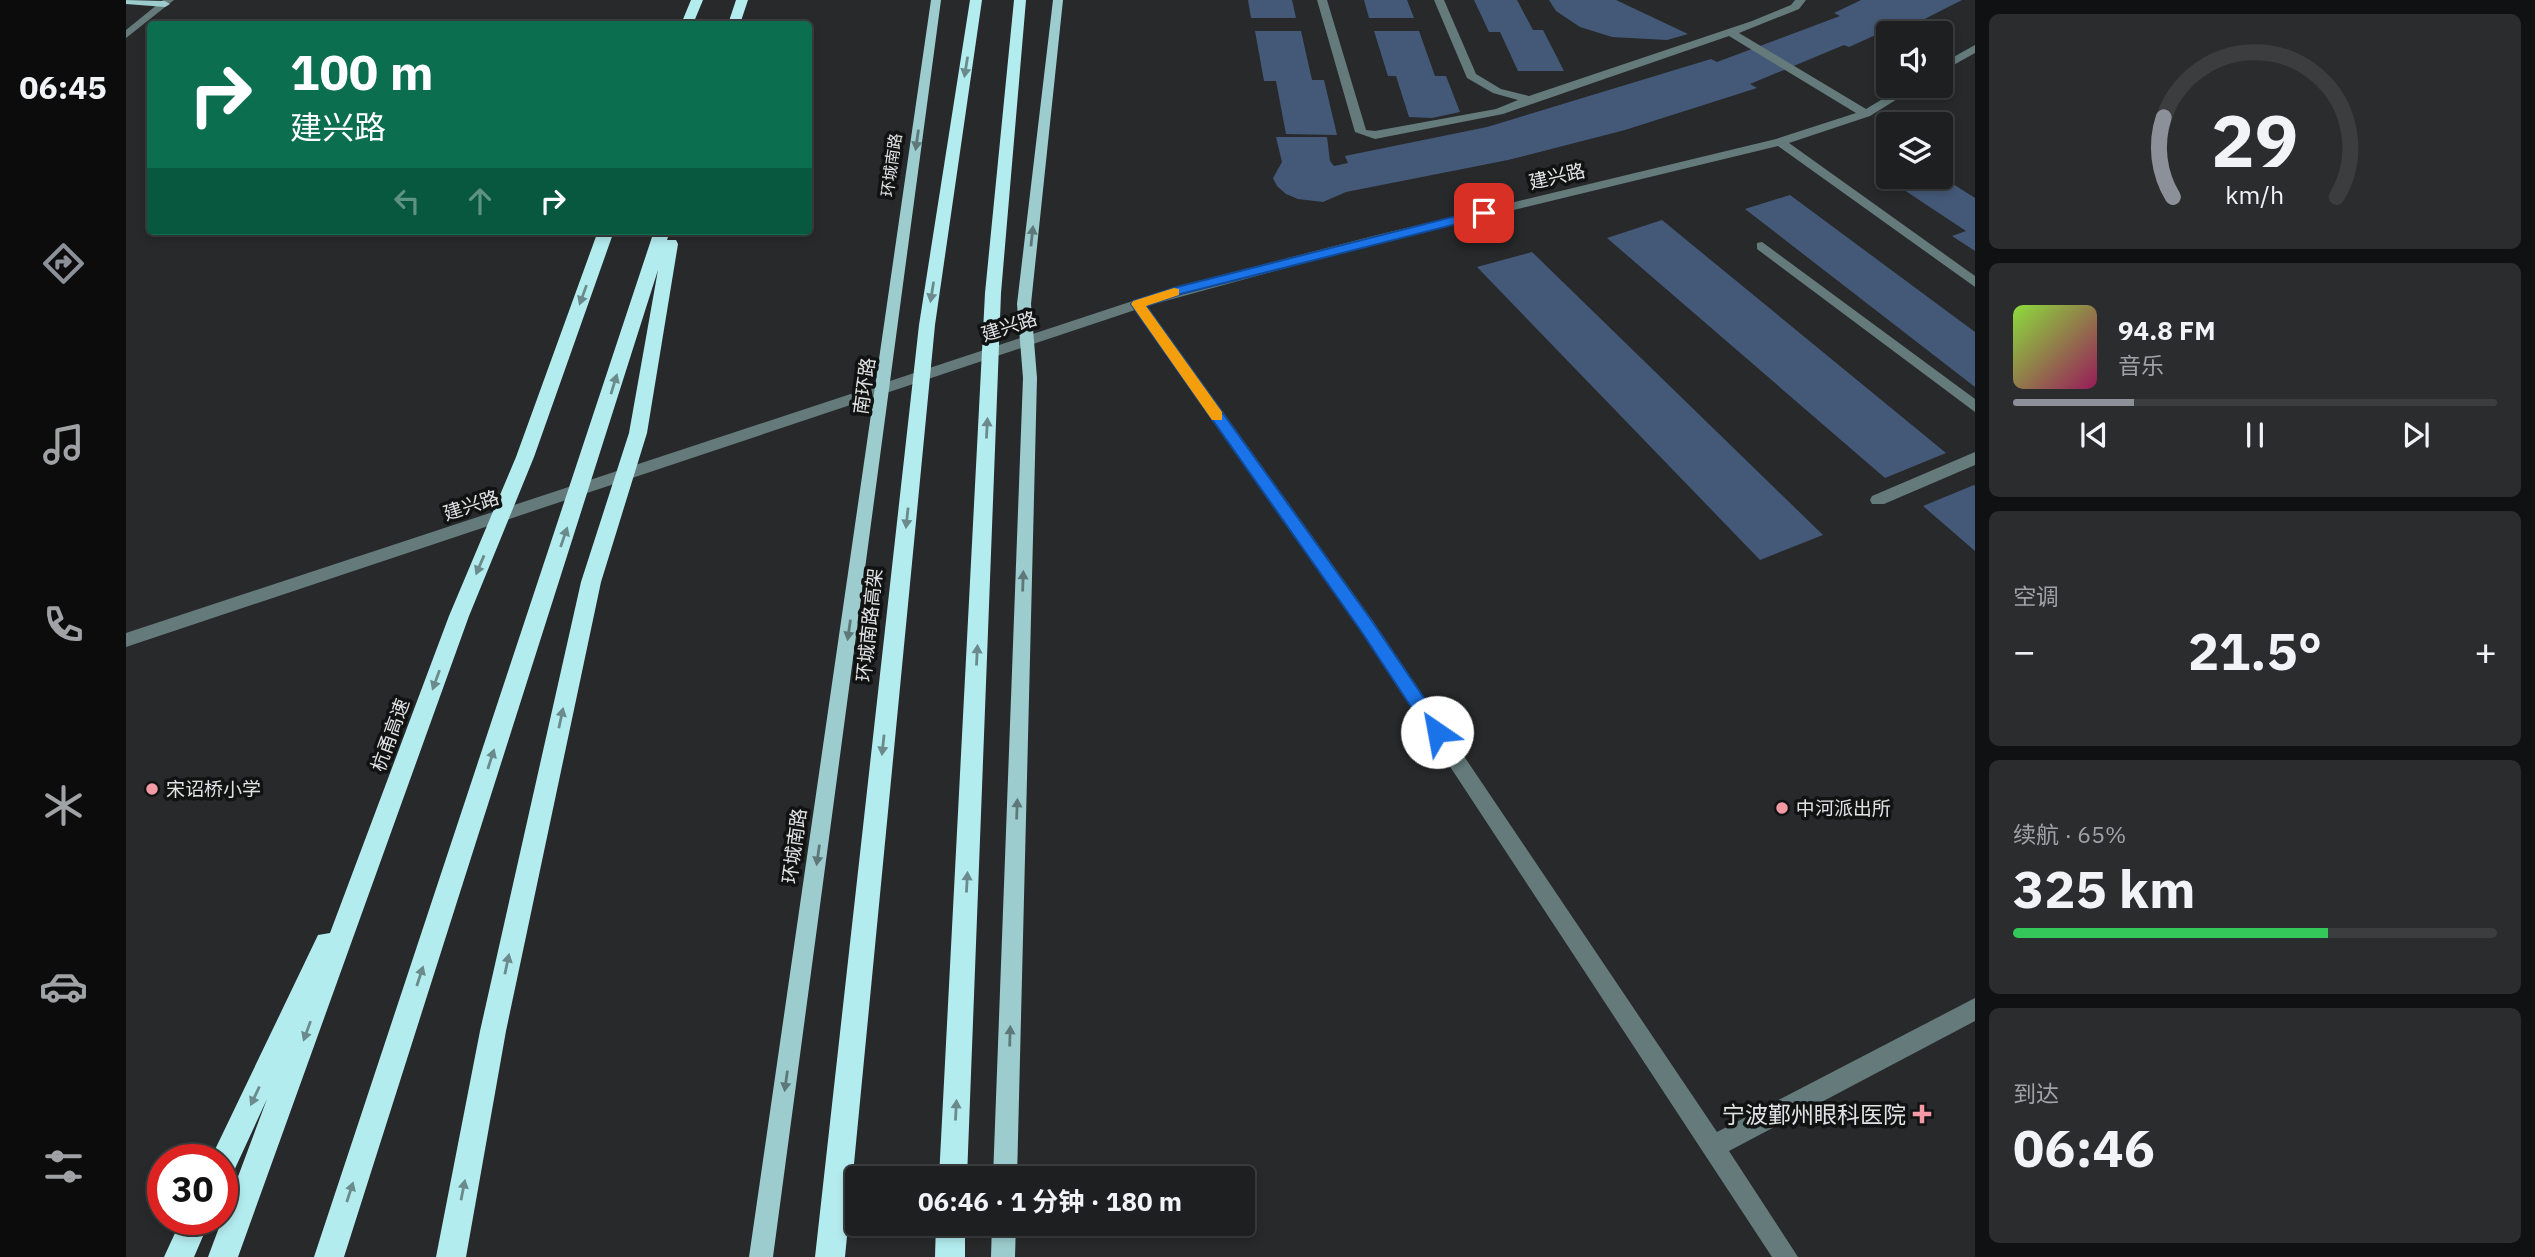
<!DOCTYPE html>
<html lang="zh">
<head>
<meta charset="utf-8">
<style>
  :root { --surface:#1d1f20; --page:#2a2c2d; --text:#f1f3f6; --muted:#a0a2a5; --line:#3b3d3e; --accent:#8c9099 }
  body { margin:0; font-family:"IBM Plex Sans","Noto Sans SC",sans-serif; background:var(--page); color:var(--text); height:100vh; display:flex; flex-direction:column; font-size:26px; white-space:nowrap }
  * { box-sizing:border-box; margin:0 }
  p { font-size:23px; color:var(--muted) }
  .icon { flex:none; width:38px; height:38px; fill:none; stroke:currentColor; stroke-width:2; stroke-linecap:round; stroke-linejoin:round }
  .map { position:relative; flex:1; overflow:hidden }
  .sheet { display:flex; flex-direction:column; gap:14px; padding:14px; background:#101112; width:560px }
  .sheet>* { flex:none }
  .banner { position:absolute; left:21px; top:21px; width:665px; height:214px; border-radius:7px; box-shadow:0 4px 10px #0003,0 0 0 2px var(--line); background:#0b6e4f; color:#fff; overflow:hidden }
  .fabs { position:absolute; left:1750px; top:21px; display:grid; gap:14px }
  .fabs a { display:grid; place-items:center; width:77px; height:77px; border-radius:7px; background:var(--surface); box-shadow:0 4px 10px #0003,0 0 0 2px var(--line); font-size:35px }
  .speed { position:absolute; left:21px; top:1144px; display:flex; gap:14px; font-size:35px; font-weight:700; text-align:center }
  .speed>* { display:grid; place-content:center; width:91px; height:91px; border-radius:50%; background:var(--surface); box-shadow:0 4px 10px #0003,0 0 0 2px var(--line); line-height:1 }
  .speed .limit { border:10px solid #d22; background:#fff; color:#111 }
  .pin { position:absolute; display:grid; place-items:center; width:60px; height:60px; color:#fff; margin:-30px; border-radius:14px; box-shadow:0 4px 10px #0006 }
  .me { position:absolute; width:77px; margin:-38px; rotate:327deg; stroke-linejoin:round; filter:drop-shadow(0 0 5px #0008) }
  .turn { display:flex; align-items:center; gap:24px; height:147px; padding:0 28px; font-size:32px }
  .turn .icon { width:91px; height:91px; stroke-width:2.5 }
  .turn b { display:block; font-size:49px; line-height:60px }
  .lanes { display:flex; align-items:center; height:66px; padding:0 28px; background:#0003; justify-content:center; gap:35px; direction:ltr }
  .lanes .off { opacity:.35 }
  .big { font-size:52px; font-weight:700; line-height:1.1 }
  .sheet .card { flex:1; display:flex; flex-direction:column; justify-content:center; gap:10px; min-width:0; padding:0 24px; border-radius:10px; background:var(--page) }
  .sheet .dial { align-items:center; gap:0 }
  .dial svg { height:182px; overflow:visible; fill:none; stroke:var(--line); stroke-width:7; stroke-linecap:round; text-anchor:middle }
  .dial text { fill:var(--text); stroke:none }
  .song { display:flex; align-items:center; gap:21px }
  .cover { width:84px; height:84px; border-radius:10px; background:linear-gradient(135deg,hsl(90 70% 55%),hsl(330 70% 35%)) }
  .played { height:7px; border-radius:4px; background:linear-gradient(90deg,var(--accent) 25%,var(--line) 25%) }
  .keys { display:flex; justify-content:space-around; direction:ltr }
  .heat { display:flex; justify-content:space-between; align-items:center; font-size:38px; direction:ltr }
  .charge { height:10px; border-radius:5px; background:linear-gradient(90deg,#34c759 65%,var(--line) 0) }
  .trip { position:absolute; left:719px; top:1166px; width:410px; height:70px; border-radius:7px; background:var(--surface); box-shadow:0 4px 10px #0003,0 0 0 2px var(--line); font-weight:700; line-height:70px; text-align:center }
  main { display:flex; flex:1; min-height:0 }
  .dock { display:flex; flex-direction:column; width:126px; justify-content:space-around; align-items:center; background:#0c0c0d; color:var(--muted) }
  .dock .icon { width:49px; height:49px }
  .dock .on { color:var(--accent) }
  .dock b { font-size:32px; color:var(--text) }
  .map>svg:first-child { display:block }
  .building { fill:#445978 }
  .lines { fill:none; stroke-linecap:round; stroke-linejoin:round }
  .minor { fill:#647a7b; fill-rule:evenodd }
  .major { fill:#9dccce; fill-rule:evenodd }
  .highway { fill:#b3ecef; fill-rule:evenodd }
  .oneway { fill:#6a8a8c }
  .oneway2 { fill:#5e7879 }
  .route { fill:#1a73e8; stroke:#114b97; stroke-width:2 }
  .slow { fill:#f59e0b }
  .poi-dot { fill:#f49aa5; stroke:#111212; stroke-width:2.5 }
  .labels { text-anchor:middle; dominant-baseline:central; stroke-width:7; stroke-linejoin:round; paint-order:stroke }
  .far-street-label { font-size:16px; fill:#e0e2e3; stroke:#111212 }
  .street-label { font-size:19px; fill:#e0e2e3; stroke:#111212 }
  .poi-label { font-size:19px; fill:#e0e2e3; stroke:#111212; text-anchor:start }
  .near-poi-label { font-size:23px; fill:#e0e2e3; stroke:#111212; text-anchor:end }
</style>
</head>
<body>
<main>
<nav class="dock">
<b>06:45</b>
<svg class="icon on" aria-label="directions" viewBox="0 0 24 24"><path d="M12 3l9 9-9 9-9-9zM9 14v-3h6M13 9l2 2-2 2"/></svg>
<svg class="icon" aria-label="music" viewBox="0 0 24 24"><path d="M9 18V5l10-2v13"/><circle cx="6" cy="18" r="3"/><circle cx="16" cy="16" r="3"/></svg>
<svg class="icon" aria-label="phone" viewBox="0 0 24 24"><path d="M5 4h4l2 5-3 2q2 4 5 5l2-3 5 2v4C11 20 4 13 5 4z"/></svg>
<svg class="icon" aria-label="climate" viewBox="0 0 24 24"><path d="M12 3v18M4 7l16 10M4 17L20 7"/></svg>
<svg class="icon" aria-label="car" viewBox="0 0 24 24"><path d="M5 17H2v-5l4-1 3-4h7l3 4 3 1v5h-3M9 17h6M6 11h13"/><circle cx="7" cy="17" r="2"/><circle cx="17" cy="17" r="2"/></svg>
<svg class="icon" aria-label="filters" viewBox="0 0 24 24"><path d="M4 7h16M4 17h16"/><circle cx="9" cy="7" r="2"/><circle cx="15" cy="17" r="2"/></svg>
</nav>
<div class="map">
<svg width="1849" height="1257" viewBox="0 0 1849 1257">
  <rect width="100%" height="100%" fill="#27292b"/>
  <path class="building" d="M 1122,0 L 1166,0 L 1170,18 L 1125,18 Z
    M 1238,0 L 1281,0 L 1288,18 L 1243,18 Z
    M 1348,0 L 1391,0 L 1407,30 L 1417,30 L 1438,71 L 1392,71 L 1374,32 L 1363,32 Z
    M 1423,0 L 1490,0 L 1562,34 L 1541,40 L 1486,37 L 1454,27 L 1430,11 Z
    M 1735,0 L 1836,0 L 1771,33 L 1762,33 L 1762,38 L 1752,34 L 1723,47 L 1718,45 L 1624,84 L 1631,88 L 1499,130 L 1382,160 L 1220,192 L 1197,202 L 1172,199 L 1160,194 L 1151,186 L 1147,178 L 1156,162 L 1150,137 L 1201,137 L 1204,161 L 1208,166 L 1222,163 L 1219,156 L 1361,127 L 1585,59 L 1591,62 L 1714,16 L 1708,13 Z
    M 1129,31 L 1175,31 L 1186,80 L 1198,80 L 1211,135 L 1160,134 L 1150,81 L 1138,81 Z
    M 1248,31 L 1293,31 L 1309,76 L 1320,76 L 1334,112 L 1306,118 L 1283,117 L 1270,76 L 1262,76 Z
    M 1771,177 L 1816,177 L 1849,198 L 1849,251 L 1826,236 L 1840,231 L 1763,180 Z
    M 1664,195 L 1849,332 L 1849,387 L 1619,209 Z
    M 1536,220 L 1820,453 L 1759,478 L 1481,238 Z
    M 1406,252 L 1697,535 L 1634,560 L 1351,267 Z
    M 1848,485 L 1849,486 L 1849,551 L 1797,506 Z"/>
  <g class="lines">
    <path class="minor" d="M 37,0 L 48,0 L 0,38 L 0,30 Z
      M 1191,0 L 1201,0 L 1240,130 L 1249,131 L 1370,109 L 1392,100 L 1367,93 L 1341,78 L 1308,0 L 1318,0 L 1350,74 L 1375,89 L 1403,96 L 1626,21 L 1665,5 L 1669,0 L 1680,0 L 1673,9 L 1613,33 L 1740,109 L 1778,86 L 1792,86 L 1744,116 L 1663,143 L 1849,276 L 1849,287 L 1652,146 L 1251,243 L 1021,306 L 1247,621 L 1591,1132 L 1849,998 L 1849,1021 L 1603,1151 L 1672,1257 L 1646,1257 L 1235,631 L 1009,310 L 0,647 L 0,633 L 1046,288 L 1251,235 L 1650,139 L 1730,113 L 1603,36 L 1377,114 L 1249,139 L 1229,132 Z
      M 1849,45 L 1849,53 L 1815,72 L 1815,64 Z
      M 1636,242 L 1849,399 L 1849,412 L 1631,249 L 1631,243 Z
      M 1849,452 L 1849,465 L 1758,504 L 1746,504 L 1744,500 L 1746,496 Z"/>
    <path class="major" d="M 0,0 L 39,1 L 44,4 L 39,7 L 0,4 Z
      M 805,0 L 815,0 L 647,1257 L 623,1257 Z
      M 927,0 L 937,0 L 905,304 L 911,378 L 891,1178 L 867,1178 L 897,378 L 891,304 Z
      M 866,1223 L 890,1223 L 889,1257 L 865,1257 Z"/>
    <path class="highway" d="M 565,0 L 577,0 L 567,24 L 555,24 Z
      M 610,0 L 622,0 L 614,24 L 602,24 Z
      M 844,0 L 856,0 L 809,325 L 719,1257 L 689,1257 L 793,325 Z
      M 888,0 L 900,0 L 875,293 L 841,1178 L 813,1178 L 859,293 Z
      M 472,231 L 488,231 L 408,457 L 343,616 L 112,1257 L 82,1257 L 141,1099 L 106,1175 L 96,1179 L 96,1160 L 84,1160 L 192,935 L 204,933 L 323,616 L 390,457 Z
      M 528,231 L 544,231 L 541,240 L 550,240 L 552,244 L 521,433 L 475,582 L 380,1031 L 340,1257 L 310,1257 L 354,1031 L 455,582 L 503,433 L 532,270 L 218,1257 L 188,1257 Z
      M 55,1220 L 84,1220 L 68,1257 L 38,1257 Z
      M 810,1223 L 839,1223 L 839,1257 L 809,1257 Z"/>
  </g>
  <defs><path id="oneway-solid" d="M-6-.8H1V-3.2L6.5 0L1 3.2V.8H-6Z" transform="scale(1.75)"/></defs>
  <g class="oneway">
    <use href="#oneway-solid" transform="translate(840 67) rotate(99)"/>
    <use href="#oneway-solid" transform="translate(806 292) rotate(99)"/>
    <use href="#oneway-solid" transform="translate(457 295) rotate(110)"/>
    <use href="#oneway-solid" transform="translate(488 384) rotate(-73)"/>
    <use href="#oneway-solid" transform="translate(861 428) rotate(-87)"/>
    <use href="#oneway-solid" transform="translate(781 518) rotate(96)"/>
    <use href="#oneway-solid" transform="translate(438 537) rotate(-71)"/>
    <use href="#oneway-solid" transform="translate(354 565) rotate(113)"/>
    <use href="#oneway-solid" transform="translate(851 655) rotate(-87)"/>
    <use href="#oneway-solid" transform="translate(310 680) rotate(110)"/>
    <use href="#oneway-solid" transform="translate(435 718) rotate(-78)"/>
    <use href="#oneway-solid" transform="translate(757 745) rotate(96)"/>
    <use href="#oneway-solid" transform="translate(365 759) rotate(-72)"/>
    <use href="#oneway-solid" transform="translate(841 882) rotate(-87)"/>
    <use href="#oneway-solid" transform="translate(381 964) rotate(-78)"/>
    <use href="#oneway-solid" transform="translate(294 976) rotate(-72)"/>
    <use href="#oneway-solid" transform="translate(181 1031) rotate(110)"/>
    <use href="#oneway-solid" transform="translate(129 1096) rotate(115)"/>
    <use href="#oneway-solid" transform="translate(830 1110) rotate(-87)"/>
    <use href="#oneway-solid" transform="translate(337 1190) rotate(-79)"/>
    <use href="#oneway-solid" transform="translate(224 1192) rotate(-72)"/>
  </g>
  <g class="oneway2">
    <use href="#oneway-solid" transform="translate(791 140) rotate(98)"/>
    <use href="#oneway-solid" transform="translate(906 236) rotate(-84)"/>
    <use href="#oneway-solid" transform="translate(897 581) rotate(-88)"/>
    <use href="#oneway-solid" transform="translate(723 630) rotate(98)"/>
    <use href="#oneway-solid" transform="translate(891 809) rotate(-88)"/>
    <use href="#oneway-solid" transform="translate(692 855) rotate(98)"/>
    <use href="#oneway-solid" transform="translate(884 1036) rotate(-88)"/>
    <use href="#oneway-solid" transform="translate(660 1081) rotate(98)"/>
  </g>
  <path class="route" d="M 1358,209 L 1364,213 L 1362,216 L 1055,294 L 1020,306 L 1246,621 L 1317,726 L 1320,732 L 1317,737 L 1311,739 L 1305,737 L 1235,631 L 1005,304 L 1007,301 L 1051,287 Z"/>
  <path class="slow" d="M 1048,288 L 1053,289 L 1053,295 L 1020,306 L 1096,412 L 1096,420 L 1086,420 L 1005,304 L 1007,301 Z"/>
  <g class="poi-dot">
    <circle cx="26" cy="789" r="7"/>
    <circle cx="1656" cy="808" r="7"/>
    <path d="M1792.5 1103.5h7v7h7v7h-7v7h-7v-7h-7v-7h7z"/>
  </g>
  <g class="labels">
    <g class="far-street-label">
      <text transform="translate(765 165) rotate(-82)">环城南路</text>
    </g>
    <g class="street-label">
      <text transform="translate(1431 176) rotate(-13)">建兴路</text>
      <text transform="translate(883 326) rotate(-18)">建兴路</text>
      <text transform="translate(738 386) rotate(-82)">南环路</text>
      <text transform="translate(345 505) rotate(-18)">建兴路</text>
      <text transform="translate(743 625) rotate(-84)">环城南路高架</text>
      <text transform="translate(264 735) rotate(-70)">杭甬高速</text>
      <text transform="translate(668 846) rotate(-82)">环城南路</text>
    </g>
    <g class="poi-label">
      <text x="40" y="789">宋诏桥小学</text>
      <text x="1670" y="808">中河派出所</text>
    </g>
    <g class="near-poi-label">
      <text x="1780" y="1114">宁波鄞州眼科医院</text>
    </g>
  </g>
</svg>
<div class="fabs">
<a><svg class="icon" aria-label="sound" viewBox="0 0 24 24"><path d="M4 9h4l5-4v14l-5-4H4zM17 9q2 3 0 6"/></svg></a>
<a><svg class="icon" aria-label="layers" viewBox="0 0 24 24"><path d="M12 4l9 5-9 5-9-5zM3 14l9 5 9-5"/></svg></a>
</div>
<div class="speed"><div class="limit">30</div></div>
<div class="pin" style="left:1358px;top:213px;background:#d93025"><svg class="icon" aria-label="arrive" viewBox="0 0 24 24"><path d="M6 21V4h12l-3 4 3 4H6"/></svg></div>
<svg class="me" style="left:1311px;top:732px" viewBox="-20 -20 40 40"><circle r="19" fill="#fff"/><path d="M0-13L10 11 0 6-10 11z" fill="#1a73e8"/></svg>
<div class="trip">06:46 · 1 分钟 · 180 m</div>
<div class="banner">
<div class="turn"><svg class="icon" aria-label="right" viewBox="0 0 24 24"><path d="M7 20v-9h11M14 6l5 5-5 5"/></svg><div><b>100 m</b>建兴路</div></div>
<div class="lanes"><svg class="icon off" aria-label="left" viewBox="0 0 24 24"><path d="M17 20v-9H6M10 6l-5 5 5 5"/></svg><svg class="icon off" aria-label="ahead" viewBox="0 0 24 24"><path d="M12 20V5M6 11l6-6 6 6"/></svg><svg class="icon" aria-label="right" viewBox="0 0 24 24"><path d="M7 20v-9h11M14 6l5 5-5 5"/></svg></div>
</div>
</div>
<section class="sheet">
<div class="card dial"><svg viewBox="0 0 100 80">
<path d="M14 69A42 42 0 1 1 86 69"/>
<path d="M14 69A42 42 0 0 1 10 34" stroke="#8c9099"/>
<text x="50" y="56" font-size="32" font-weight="700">29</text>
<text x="50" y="72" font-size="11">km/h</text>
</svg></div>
<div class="card">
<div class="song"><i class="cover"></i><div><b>94.8 FM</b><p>音乐</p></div></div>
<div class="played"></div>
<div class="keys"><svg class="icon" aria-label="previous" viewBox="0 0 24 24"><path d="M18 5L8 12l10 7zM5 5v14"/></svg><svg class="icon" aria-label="pause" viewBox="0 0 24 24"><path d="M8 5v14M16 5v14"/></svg><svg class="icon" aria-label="next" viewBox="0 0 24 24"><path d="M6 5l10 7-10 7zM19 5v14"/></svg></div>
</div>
<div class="card"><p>空调</p>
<div class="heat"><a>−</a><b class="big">21.5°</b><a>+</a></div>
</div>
<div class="card"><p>续航 · 65%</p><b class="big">325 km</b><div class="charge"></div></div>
<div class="card"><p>到达</p><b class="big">06:46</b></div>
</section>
</main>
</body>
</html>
